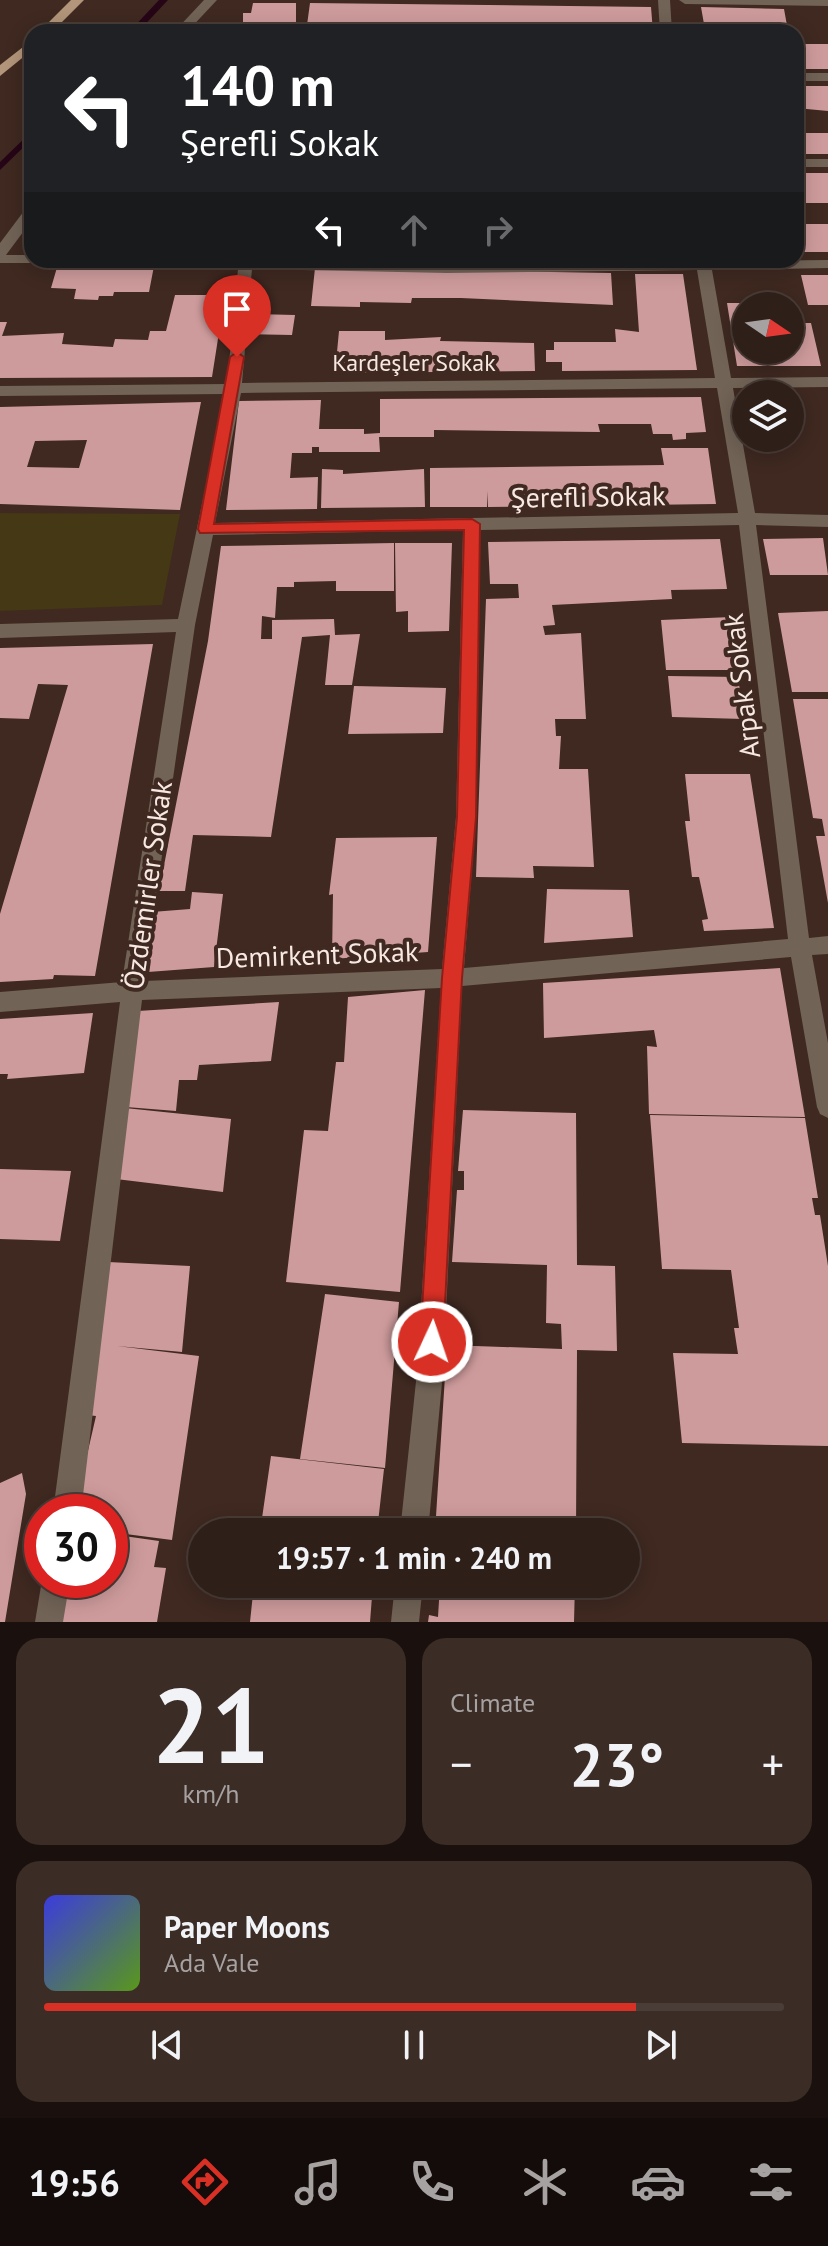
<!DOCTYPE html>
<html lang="en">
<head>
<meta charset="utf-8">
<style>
  :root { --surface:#2f1f19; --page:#3b2c26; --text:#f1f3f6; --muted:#a7a2a2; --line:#4a3d38; --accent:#d93025 }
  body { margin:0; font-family:"PT Sans",sans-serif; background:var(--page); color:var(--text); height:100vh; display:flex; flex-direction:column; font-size:30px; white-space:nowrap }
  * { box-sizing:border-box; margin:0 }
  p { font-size:26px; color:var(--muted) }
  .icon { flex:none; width:44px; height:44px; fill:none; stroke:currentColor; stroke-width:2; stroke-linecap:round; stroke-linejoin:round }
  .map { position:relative; height:1622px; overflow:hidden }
  .drawer { display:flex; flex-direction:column; gap:16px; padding:16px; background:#1a110e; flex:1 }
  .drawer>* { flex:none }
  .banner { position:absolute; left:24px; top:24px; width:780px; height:244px; border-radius:24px; box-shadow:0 4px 20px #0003,0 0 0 2px var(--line); background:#202124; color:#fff; overflow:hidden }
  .needle { width:52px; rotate:103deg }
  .controls { position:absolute; left:732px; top:292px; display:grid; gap:16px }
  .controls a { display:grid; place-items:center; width:72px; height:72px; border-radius:50%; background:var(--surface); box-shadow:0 4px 20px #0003,0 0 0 2px var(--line); font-size:40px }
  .speed { position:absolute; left:24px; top:1494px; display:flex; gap:16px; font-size:40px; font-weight:700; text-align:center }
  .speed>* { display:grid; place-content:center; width:104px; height:104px; border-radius:50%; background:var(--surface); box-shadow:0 4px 20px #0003,0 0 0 2px var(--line); line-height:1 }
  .speed .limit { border:12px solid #d22; background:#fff; color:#111 }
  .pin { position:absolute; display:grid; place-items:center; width:68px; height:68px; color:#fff; margin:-82px -34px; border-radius:50% 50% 50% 0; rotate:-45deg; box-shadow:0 0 8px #0007 }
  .pin .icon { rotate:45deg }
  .me { position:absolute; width:88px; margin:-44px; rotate:3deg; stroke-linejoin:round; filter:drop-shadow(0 0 6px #0008) }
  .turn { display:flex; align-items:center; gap:28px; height:168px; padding:0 24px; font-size:36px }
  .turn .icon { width:104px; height:104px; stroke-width:2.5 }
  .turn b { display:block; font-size:56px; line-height:68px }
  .lanes { display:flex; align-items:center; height:76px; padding:0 24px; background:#0003; justify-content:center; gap:40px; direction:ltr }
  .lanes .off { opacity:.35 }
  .big { font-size:60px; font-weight:700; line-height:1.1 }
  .drawer .widget { flex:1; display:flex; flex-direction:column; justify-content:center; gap:12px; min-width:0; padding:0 28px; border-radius:24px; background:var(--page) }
  .drawer .dial { align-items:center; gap:0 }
  .dial b { font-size:104px; line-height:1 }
  .song { display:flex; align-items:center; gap:24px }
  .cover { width:96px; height:96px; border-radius:12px; background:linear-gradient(135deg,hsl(240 70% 55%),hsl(90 70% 35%)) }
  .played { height:8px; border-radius:4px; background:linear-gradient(90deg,var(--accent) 80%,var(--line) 80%) }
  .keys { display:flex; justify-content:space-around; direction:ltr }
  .heat { display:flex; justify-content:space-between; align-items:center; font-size:44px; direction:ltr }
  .drawer .tiles { flex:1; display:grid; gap:16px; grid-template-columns:1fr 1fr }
  .widget:last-child { grid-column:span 2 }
  .trip { position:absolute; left:188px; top:1518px; width:452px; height:80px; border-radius:40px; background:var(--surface); box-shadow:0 4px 20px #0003,0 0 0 2px var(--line); font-weight:700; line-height:80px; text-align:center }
  .dock { display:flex; height:128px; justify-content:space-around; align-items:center; background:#130c0a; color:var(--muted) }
  .dock .icon { width:56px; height:56px }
  .dock .on { color:var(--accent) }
  .dock b { font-size:36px; color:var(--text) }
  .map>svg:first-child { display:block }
  .green { fill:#453814 }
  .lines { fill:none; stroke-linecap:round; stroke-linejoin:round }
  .stream { fill:#260516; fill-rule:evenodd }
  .building { fill:#ce9b9c; fill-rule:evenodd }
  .minor { fill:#716356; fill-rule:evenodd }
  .primary { fill:#b2957a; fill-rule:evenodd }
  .route { fill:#d93025; stroke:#8d1f18; stroke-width:2 }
  .labels { text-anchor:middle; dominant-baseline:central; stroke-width:8; stroke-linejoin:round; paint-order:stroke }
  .far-street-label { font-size:24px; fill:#f7e8e2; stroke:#3f2921 }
  .street-label { font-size:28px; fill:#f7e8e2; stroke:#3f2921 }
</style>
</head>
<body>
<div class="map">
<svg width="828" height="1622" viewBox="0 0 828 1622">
  <rect width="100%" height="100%" fill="#3f2921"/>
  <path class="green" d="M 0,513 L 180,514 L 162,605 L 0,611 Z"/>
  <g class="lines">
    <path class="stream" d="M 159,0 L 168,0 L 138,32 L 129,32 Z
      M 32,131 L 32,139 L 0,170 L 0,162 Z"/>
  </g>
  <path class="building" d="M 253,3 L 296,3 L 296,22 L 287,22 L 286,32 L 234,32 L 243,22 L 243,13 L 251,13 Z
    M 310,3 L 651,7 L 653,32 L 613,32 L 611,22 L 591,22 L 591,26 L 307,25 Z
    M 701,7 L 784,9 L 788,31 L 704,24 Z
    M 685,27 L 727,27 L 728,32 L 686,32 Z
    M 796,44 L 828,44 L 828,69 L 796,69 Z
    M 796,86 L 828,86 L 828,111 L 796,108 Z
    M 796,133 L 828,133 L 828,154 L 796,154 Z
    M 796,173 L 828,173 L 828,203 L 796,203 Z
    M 796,224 L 828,224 L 828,252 L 796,252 Z
    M 58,264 L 154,266 L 149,292 L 114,292 L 113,296 L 99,296 L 98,300 L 74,299 L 76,289 L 51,288 Z
    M 315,268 L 611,273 L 613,305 L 461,298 L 412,298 L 411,303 L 360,302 L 360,307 L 311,306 Z
    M 635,274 L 683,274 L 697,370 L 562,371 L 562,362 L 546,362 L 546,350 L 554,350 L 554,342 L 616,342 L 615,329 L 639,332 Z
    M 801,275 L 828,275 L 828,305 L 808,305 Z
    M 175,295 L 222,295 L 222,304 L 215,304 L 212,326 L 220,326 L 212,377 L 0,378 L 0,322 L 7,322 L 2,336 L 64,333 L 62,344 L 113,347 L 115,339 L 148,340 L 150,331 L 166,331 Z
    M 727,303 L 746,303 L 746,350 L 790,350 L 790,323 L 811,323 L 821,366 L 737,366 Z
    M 250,314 L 295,315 L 292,335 L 248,334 Z
    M 339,331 L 385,331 L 385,340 L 441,337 L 440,341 L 534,343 L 535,371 L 335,373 Z
    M 701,397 L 706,432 L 686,433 L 686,439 L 673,440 L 672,434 L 653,434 L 651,424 L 598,424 L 600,432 L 434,430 L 434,437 L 379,437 L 380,452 L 319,452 L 319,447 L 312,447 L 312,453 L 292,453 L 290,478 L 318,477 L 317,509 L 226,510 L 239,401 L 321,400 L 319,429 L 364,429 L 364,434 L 380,433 L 380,399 Z
    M 201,402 L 180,510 L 0,504 L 0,407 ZM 87,440 L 79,468 L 27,467 L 35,441 Z
    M 661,448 L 708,448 L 716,504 L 488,507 L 487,491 L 487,507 L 430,507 L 430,468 L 664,465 Z
    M 322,469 L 343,470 L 343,474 L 424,469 L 425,507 L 321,508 Z
    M 823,538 L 828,575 L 770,575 L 763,539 Z
    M 720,539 L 727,589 L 671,590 L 672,599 L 552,605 L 555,625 L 543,626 L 545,635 L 581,633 L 586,719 L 555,719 L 556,736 L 561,736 L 559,769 L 588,769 L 594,867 L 533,866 L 534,878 L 476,877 L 486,599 L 519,598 L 518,584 L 490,584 L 488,542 Z
    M 394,543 L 394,591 L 336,591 L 336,581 L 294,582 L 294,587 L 277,587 L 275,618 L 262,616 L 261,639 L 272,639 L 272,620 L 334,619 L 335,635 L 360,634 L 352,685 L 325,685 L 330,635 L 302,637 L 271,837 L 193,835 L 185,891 L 159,891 L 208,641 L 221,546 Z
    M 395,543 L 452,543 L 449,631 L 408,632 L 408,611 L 396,612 Z
    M 828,611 L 828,692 L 792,692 L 778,613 Z
    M 731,617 L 737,670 L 666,670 L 661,620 Z
    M 153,644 L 95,976 L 54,975 L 53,979 L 0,982 L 0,914 L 68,685 L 38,684 L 29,719 L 0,718 L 0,648 Z
    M 668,676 L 738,677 L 744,719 L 672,717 Z
    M 354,686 L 446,688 L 443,733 L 348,734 Z
    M 793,699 L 828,699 L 828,903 L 816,836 L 825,836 L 822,819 L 813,818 Z
    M 685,774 L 750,774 L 774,928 L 704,931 L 702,920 L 708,919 L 699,877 L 692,877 L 685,821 L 690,821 Z
    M 437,837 L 428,952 L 332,959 L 333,894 L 329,895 L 336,838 Z
    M 547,889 L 629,890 L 633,937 L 544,943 Z
    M 192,892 L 223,894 L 214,967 L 148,972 L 152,912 L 190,909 Z
    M 780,968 L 805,1117 L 649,1114 L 647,1046 L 657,1047 L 654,1030 L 544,1038 L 543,983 Z
    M 425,990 L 400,1292 L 286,1282 L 304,1130 L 328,1131 L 336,1062 L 344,1062 L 348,997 Z
    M 279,1002 L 271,1061 L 199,1065 L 197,1080 L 179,1080 L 176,1111 L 126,1107 L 138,1011 Z
    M 93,1013 L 84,1073 L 7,1079 L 8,1074 L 0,1074 L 0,1019 Z
    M 125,1108 L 231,1119 L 223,1192 L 116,1179 Z
    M 463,1110 L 576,1113 L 577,1265 L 615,1266 L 617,1351 L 577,1350 L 576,1532 L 435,1532 L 447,1345 L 562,1349 L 561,1324 L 546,1323 L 547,1265 L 452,1262 L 457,1190 L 464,1190 L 464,1171 L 458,1171 Z
    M 650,1115 L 805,1118 L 818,1198 L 812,1198 L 815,1215 L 820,1215 L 828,1266 L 828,1446 L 682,1443 L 673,1353 L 738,1354 L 734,1328 L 739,1328 L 731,1270 L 662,1269 Z
    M 0,1169 L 71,1171 L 60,1241 L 0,1239 Z
    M 108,1262 L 190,1266 L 182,1352 L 117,1346 L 199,1356 L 172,1540 L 110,1532 L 110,1512 L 82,1512 L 83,1509 L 75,1507 L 96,1416 L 87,1415 Z
    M 325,1294 L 399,1302 L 385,1468 L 300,1459 Z
    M 271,1456 L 384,1469 L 377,1532 L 260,1532 Z
    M 22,1473 L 26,1494 L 5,1622 L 0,1622 L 0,1483 Z
    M 110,1534 L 159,1541 L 154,1567 L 166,1568 L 157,1622 L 61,1622 L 69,1580 L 110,1580 Z
    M 254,1584 L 373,1584 L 370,1622 L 250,1622 Z
    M 440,1584 L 575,1584 L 574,1622 L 428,1622 L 429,1615 L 438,1617 Z"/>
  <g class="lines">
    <path class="minor" d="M 204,0 L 217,0 L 187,32 L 174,32 Z
      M 658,0 L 670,0 L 672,32 L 660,32 Z
      M 679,0 L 828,0 L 828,6 L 685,4 Z
      M 796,73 L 828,73 L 828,81 L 796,81 Z
      M 796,159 L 828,159 L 828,167 L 796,167 Z
      M 32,206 L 32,220 L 6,255 L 32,255 L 32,260 L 39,260 L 32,263 L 0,263 L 0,243 L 27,207 Z
      M 50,260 L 447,265 L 828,260 L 828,268 L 712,270 L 731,378 L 828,377 L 828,387 L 733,388 L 755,513 L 828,515 L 828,527 L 756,525 L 809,938 L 828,936 L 828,954 L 812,955 L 828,1043 L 828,1118 L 820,1114 L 817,1107 L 791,957 L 462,986 L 443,1372 L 428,1532 L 400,1532 L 417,1372 L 441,988 L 142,1000 L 81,1512 L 53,1512 L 120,1002 L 0,1012 L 0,992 L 122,982 L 176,632 L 0,638 L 0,624 L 178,619 L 225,394 L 0,396 L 0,386 L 227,384 L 238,269 L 57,264 ZM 252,269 L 447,273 L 697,270 L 715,378 L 242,383 ZM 717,388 L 738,513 L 215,523 L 241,393 ZM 739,525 L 788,939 L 464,968 L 476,817 L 480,530 ZM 463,530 L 456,817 L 442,969 L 144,981 L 195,625 L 213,535 Z
      M 42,1580 L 70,1580 L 63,1622 L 35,1622 Z
      M 395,1584 L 423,1584 L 419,1622 L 391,1622 Z"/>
    <path class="primary" d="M 71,0 L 84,0 L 52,32 L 39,32 Z
      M 32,40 L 32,50 L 0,76 L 0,65 Z"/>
  </g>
  <path class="route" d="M 237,352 L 244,357 L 214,524 L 472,519 L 480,524 L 476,817 L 462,978 L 443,1342 L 440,1350 L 432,1353 L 424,1350 L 420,1342 L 442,978 L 457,817 L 464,530 L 200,533 L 198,529 L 230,357 Z"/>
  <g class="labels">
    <g class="far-street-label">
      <text x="414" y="362">Kardeşler Sokak</text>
    </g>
    <g class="street-label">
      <text transform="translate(588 496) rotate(-1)">Şerefli Sokak</text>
      <text transform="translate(741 686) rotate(-97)">Arpak Sokak</text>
      <text transform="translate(147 885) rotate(-82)">Özdemirler Sokak</text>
      <text transform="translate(317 954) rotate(-2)">Demirkent Sokak</text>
    </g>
  </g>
</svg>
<div class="controls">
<a><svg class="needle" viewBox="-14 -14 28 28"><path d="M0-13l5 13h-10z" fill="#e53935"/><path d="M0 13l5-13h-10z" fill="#a7a2a2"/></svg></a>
<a><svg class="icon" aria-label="layers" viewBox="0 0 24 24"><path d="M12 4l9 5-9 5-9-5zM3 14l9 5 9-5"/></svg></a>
</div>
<div class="speed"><div class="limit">30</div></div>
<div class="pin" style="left:237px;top:357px;background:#d93025"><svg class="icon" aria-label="arrive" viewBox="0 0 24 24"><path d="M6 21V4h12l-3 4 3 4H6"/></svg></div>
<svg class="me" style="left:432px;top:1342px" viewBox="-20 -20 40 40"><circle r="17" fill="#d93025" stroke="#fff" stroke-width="3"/><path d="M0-11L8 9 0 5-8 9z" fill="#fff"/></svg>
<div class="trip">19:57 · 1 min · 240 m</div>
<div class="banner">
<div class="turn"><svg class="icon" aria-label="left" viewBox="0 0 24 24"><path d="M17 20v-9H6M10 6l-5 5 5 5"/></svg><div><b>140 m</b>Şerefli Sokak</div></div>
<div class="lanes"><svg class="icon" aria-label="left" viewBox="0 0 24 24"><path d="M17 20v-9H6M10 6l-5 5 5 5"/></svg><svg class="icon off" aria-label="ahead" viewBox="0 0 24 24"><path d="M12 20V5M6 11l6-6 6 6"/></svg><svg class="icon off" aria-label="right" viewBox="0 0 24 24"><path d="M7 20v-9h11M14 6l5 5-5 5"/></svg></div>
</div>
</div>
<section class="drawer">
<div class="tiles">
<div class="widget dial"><b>21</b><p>km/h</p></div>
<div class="widget"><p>Climate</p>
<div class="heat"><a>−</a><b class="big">23°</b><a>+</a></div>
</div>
<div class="widget">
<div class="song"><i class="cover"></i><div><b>Paper Moons</b><p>Ada Vale</p></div></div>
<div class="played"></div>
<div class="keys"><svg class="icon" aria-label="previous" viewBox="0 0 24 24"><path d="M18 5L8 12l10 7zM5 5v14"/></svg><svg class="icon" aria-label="pause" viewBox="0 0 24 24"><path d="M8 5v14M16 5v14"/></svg><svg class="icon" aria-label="next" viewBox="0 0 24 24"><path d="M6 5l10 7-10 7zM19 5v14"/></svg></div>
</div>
</div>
</section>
<nav class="dock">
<b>19:56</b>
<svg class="icon on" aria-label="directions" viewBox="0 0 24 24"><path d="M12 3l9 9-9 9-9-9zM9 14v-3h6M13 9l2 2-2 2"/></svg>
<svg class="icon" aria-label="music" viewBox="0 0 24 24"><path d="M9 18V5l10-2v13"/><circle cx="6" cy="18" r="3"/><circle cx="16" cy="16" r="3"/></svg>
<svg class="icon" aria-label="phone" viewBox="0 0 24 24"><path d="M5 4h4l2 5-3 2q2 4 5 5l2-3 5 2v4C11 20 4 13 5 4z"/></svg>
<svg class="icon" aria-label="climate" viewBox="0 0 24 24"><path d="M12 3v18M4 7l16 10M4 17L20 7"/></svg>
<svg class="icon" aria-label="car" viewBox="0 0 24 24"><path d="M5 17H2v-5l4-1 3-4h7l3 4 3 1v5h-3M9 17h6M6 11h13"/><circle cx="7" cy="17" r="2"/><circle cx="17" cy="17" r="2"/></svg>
<svg class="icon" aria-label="filters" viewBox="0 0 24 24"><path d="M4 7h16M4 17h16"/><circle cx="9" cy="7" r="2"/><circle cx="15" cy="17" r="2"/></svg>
</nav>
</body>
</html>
